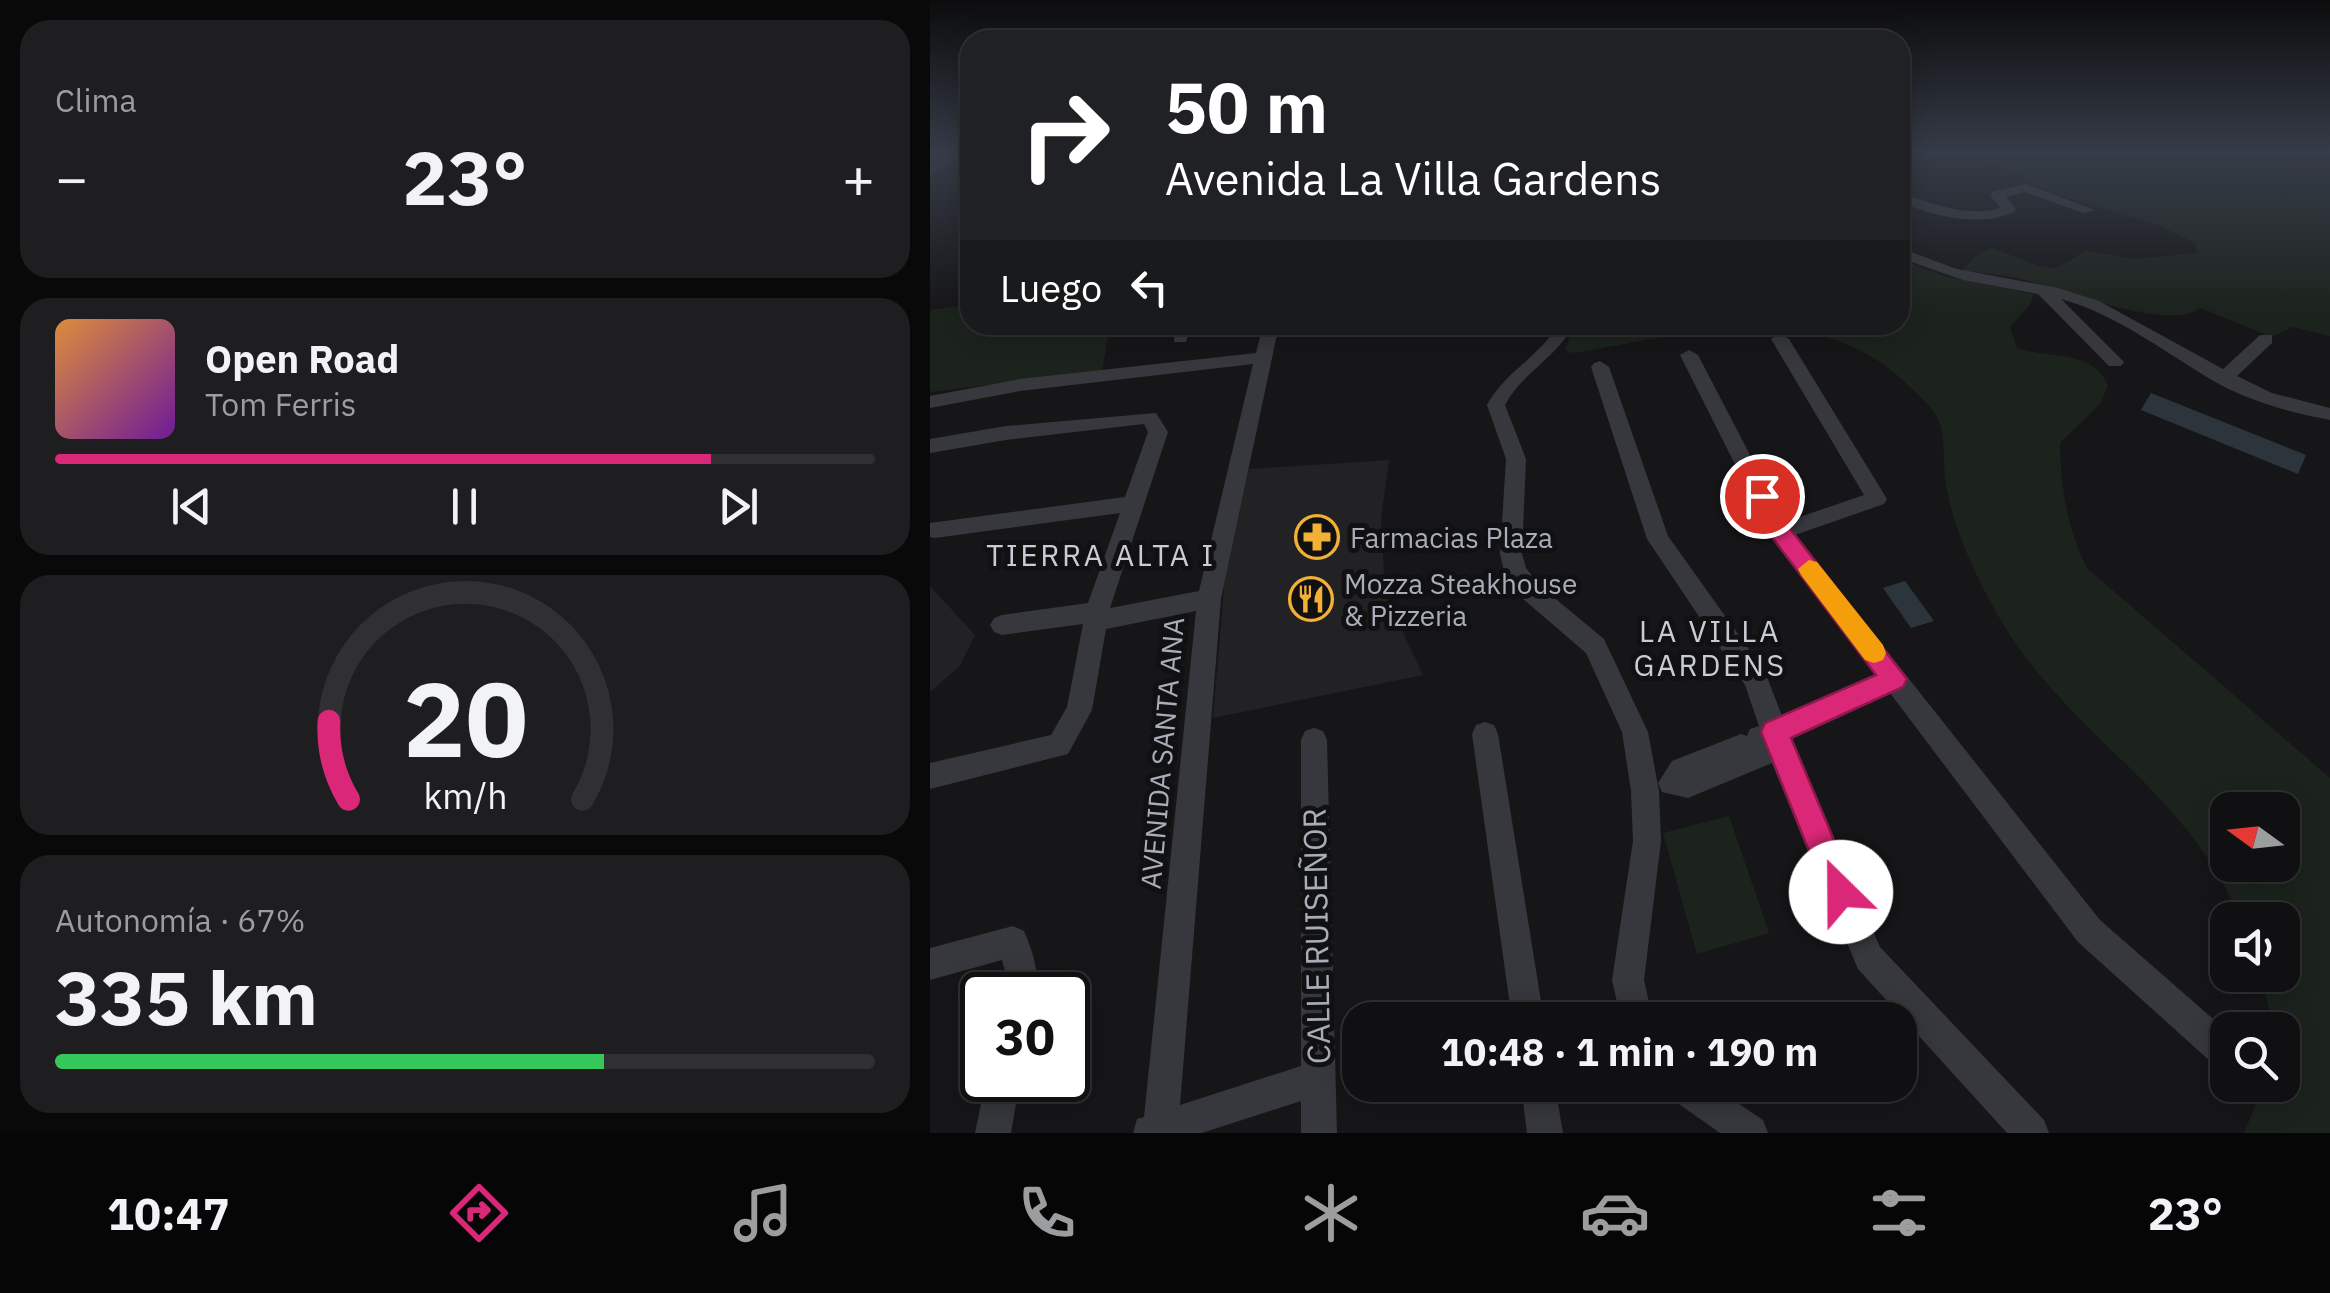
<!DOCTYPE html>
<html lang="es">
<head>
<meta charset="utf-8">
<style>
  :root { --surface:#101012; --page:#1e1e20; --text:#f1f3f6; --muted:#9c9d9f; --line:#303032; --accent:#db2777 }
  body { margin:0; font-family:"IBM Plex Sans",sans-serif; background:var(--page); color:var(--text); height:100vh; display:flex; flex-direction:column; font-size:38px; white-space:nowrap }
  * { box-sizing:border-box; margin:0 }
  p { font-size:32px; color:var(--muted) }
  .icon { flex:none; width:55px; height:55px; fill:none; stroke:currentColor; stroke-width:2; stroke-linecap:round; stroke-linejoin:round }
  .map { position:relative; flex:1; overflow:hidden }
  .side { display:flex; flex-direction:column; gap:20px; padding:20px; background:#09090a; width:930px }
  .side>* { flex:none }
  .hud { position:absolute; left:30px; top:30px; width:950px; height:305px; border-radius:30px; box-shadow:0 5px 25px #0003,0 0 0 2px var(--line); background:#202124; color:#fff; overflow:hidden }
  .needle { width:65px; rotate:285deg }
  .tools { position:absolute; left:1280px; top:792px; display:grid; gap:20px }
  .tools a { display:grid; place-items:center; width:90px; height:90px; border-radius:20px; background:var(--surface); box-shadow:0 5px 25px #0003,0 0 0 2px var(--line); font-size:50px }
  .speed { position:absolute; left:30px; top:972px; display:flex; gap:20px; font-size:50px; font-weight:700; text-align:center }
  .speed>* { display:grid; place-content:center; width:130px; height:130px; border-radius:50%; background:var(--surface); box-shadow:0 5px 25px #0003,0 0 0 2px var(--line); line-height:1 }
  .speed .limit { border:5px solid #111; border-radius:15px; background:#fff; color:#111 }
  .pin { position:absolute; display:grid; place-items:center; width:85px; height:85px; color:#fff; margin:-42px; border:5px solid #fff; border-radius:50%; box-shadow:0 2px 10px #0007 }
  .me { position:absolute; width:110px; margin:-55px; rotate:337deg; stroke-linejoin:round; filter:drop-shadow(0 0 8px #0008) }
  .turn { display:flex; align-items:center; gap:35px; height:210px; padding:0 40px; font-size:45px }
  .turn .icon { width:130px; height:130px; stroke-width:2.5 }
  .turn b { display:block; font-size:70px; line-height:85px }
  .then { display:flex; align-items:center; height:95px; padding:0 40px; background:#0003; gap:20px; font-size:38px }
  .big { font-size:75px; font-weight:700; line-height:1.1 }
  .side .card { flex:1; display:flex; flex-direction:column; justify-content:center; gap:15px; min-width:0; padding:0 35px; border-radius:30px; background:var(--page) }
  .side .dial { align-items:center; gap:0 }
  .dial svg { height:260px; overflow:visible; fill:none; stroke:var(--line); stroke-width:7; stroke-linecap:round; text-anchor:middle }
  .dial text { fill:var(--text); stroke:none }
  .song { display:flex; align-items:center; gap:30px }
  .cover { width:120px; height:120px; border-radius:15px; background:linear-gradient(135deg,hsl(30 70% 55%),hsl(280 70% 35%)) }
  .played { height:10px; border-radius:5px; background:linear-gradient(90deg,var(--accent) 80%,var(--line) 80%) }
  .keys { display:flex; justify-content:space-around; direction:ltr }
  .heat { display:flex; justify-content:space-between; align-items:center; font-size:55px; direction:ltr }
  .charge { height:15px; border-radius:8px; background:linear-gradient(90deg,#34c759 67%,var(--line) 0) }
  .trip { position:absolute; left:412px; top:1002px; width:575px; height:100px; border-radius:30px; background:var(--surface); box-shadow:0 5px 25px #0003,0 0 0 2px var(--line); font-weight:700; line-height:100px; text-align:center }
  .tab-bar { display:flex; height:160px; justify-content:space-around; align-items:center; background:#060607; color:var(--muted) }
  .tab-bar .icon { width:70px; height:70px }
  .tab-bar .active { color:var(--accent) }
  .tab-bar b { font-size:45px; color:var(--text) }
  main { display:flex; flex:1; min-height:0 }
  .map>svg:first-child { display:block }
  .built { fill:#222225 }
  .green { fill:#1c231d; fill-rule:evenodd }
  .water { fill:#2c353c }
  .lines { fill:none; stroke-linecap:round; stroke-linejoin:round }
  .minor { fill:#37383d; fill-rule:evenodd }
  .route { fill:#db2777; stroke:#8e194d; stroke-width:2.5 }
  .slow { fill:#f59e0b }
  .labels { text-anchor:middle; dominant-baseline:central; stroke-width:10; stroke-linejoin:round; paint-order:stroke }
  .poi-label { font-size:28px; fill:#a8adb8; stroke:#111113; text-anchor:start }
  .street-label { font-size:28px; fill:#a8adb8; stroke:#111113 }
  .neighbourhood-label { font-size:30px; letter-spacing:2.5px; fill:#c9ccd4; stroke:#111113 }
  .near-street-label { font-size:32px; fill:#a8adb8; stroke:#111113 }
</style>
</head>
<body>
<main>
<section class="side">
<div class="card"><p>Clima</p>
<div class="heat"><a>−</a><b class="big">23°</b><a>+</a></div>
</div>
<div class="card">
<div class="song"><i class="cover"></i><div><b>Open Road</b><p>Tom Ferris</p></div></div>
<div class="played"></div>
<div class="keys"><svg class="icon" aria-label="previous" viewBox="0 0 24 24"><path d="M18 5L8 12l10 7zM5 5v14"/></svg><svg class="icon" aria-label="pause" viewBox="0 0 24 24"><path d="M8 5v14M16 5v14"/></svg><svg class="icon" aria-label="next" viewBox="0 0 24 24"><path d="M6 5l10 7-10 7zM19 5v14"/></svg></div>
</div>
<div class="card dial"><svg viewBox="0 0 100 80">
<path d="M14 69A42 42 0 1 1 86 69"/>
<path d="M14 69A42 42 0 0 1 8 45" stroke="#db2777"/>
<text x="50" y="56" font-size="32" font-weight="700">20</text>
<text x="50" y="72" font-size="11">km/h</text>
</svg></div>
<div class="card"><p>Autonomía · 67%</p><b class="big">335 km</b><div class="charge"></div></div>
</section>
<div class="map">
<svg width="1400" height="1133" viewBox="0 0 1400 1133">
  <rect width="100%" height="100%" fill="#161618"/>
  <path class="built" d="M 459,460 L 451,519 L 455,594 L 493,675 L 283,718 L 295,577 L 319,469 Z
    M 0,586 L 45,635 L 30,666 L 0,692 Z"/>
  <path class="green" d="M 1031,153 L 1249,153 L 1400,172 L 1400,336 L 1363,327 L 1342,337 L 1270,308 C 1240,332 1137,291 1102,282 C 1079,275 1055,273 1031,271 L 1050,253 L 1062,248 L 1109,266 L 1125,268 L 1157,251 L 1203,259 L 1267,253 L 1265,243 L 1230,226 L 1121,193 L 1091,175 Z
    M 970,259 L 1014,276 L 1103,294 L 1101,303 L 1080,327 L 1087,348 C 1118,359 1164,349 1178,386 L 1170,404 L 1130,443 C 1130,483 1138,535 1158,569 L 1400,778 L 1400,1133 L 1314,1133 L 1334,1085 L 1352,1085 L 1352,1030 L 1345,1030 L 1330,975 L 1352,975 L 1352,920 L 1310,920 C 1266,808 1170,752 1100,663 C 1065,619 1025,540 1016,485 C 1012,464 1017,436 1007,417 C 1000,404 986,393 976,383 C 885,295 754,335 643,353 L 635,350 L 644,325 L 970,325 ZM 1298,810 L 1352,810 L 1352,865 L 1298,865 Z
    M 40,304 L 40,325 L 180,325 L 172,371 L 0,392 L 0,310 Z
    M 799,816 L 839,933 L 767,954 L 733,833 Z"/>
  <path class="water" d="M 1221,393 L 1376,455 L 1368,474 L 1211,410 Z
    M 975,581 L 1004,621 L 981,628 L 953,588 Z"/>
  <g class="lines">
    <path class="minor" d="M 20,153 L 35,153 L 0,174 L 0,164 Z
      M 1096,184 L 1165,210 L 1153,213 L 1095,192 L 1076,197 L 1086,209 L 1084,212 C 1049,228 1004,216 970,202 L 970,193 C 1002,203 1037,218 1070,208 L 1060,195 L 1062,192 Z
      M 970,248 L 1027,269 L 1128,288 L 1169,301 L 1293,369 L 1330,335 L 1342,335 L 1342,343 L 1307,376 L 1342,393 L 1400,408 L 1400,420 C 1362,413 1322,402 1289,384 C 1238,355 1189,315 1131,299 L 1194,362 L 1191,366 L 1179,366 L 1108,294 L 1033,280 L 970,258 Z
      M 245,325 L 261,325 L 256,342 L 244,342 Z
      M 333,325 L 349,325 L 291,599 L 250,1105 L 371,1066 L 371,740 L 375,731 L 384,728 L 393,731 L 397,740 L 407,1133 L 371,1133 L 371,1101 L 272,1133 L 203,1133 L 207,1119 L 214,1117 L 266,611 L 176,629 L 162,710 L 138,754 L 0,789 L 0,763 L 121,735 L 137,707 L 153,624 L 72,635 L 64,632 L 60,625 L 64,618 L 72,615 L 158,603 L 190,513 L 5,538 L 0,537 L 0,523 L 195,497 L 218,432 L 214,424 L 76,440 L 0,453 L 0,439 L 76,426 L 226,413 L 238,432 L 180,608 L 269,591 L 323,364 L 90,391 L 0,408 L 0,396 L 90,379 L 326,353 Z
      M 628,325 L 644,325 C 627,357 592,373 575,405 L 596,459 L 592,554 L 596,568 L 609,585 L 674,639 L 718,732 L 729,791 L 731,841 L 714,980 L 723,1020 L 691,1020 L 682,980 L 703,841 L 701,791 L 692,732 L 656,653 L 593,599 L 574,571 L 570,554 L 576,459 L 557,405 C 575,372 609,357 628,325 Z
      M 850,334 L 859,339 L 957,499 L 954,504 L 865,535 L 1170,920 L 1298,1032 L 1298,1065 L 1281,1062 L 1148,942 L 960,693 L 859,738 L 867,760 L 950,947 L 1114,1120 L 1119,1133 L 1077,1133 L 928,969 L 842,763 L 758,798 L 732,792 L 728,783 L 742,761 L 811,734 L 817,736 L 820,729 L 829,726 L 815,685 L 717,539 L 661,367 L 664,363 L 670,361 L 679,367 L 738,536 L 835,672 L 852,716 L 946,675 L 842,538 L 750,355 L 759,350 L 768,355 L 855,522 L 934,495 L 841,339 Z
      M 555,722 L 564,725 L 568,734 L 614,1020 L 582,1020 L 542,734 L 546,725 Z
      M 83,926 L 94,931 C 103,952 110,973 105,995 L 73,995 L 77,979 L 72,960 L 0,980 L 0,948 Z
      M 56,1080 L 90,1080 L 81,1133 L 45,1133 Z
      M 591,1085 L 625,1085 L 633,1133 L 597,1133 Z
      M 734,1085 L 781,1085 L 833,1120 L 838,1133 L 790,1133 L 739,1097 Z"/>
  </g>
  <linearGradient id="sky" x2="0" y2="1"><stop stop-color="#0c0c0d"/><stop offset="0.49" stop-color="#363c48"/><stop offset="1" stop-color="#363c48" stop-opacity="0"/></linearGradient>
  <rect width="1400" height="312" fill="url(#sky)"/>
  <path class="route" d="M 832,489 L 839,491 L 858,526 L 977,679 L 973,687 L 861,738 L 926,892 L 922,903 L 911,907 L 900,903 L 831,732 L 835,723 L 946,675 L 842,537 L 821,496 Z"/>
  <path class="slow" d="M 879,560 L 887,562 L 953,645 L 956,653 L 953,660 L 944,663 L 935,660 L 871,575 L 868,569 Z"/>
  <defs>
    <g id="pharmacy-ring" transform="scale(2.25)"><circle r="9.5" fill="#111113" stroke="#f2b134" stroke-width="1.5"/><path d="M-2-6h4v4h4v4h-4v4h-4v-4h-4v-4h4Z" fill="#f2b134"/></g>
    <g id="restaurant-ring" transform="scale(2.25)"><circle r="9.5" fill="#111113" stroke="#f2b134" stroke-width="1.5"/><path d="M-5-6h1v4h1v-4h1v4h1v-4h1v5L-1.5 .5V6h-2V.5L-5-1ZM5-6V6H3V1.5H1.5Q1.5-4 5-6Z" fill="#f2b134"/></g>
  </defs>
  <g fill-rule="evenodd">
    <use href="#pharmacy-ring" x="387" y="537"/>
    <use href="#restaurant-ring" x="381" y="599"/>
  </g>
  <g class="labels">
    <g class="poi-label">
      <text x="420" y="537">Farmacias Plaza</text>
      <text x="414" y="583">Mozza Steakhouse<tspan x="414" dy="32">&amp; Pizzeria</tspan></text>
    </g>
    <g class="street-label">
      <text transform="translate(232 753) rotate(-85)">AVENIDA SANTA ANA</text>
    </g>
    <g class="neighbourhood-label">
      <text x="171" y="554">TIERRA ALTA I</text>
      <text x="780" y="630">LA VILLA<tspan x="780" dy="34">GARDENS</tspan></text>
    </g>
    <g class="near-street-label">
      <text transform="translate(386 936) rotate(-91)">CALLE RUISEÑOR</text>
    </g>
  </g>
</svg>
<div class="tools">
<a><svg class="needle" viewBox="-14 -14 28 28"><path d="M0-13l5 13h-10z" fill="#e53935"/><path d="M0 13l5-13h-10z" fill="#9c9d9f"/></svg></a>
<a><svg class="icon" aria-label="sound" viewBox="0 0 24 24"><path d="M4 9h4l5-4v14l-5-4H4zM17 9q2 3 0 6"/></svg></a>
<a><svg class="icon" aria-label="search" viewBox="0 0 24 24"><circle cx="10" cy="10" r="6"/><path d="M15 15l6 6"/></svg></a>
</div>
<div class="speed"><div class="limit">30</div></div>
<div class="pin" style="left:832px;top:496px;background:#d93025"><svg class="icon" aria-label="arrive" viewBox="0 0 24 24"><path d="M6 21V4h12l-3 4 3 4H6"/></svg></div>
<svg class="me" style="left:911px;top:892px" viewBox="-20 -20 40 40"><circle r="19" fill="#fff"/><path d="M0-13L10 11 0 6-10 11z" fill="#db2777"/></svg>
<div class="trip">10:48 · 1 min · 190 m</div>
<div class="hud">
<div class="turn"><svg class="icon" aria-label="right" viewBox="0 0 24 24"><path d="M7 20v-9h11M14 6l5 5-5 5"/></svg><div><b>50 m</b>Avenida La Villa Gardens</div></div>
<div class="then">Luego<svg class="icon" aria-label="left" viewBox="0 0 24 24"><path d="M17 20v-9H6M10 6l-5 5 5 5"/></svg></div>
</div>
</div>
</main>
<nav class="tab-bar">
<b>10:47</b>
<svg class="icon active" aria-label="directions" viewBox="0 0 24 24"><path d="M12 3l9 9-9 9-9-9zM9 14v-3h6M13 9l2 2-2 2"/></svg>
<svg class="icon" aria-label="music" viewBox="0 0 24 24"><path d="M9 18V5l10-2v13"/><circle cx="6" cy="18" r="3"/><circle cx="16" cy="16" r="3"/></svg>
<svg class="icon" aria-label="phone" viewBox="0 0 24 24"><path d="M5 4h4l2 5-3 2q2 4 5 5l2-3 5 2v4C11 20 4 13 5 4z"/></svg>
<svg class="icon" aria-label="climate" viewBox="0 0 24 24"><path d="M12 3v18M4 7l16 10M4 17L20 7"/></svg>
<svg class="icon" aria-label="car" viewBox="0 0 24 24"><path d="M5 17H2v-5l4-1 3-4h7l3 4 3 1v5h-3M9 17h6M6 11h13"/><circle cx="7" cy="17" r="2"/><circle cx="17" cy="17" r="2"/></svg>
<svg class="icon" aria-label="filters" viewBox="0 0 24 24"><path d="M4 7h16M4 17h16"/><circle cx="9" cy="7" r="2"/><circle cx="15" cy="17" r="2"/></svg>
<b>23°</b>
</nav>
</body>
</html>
